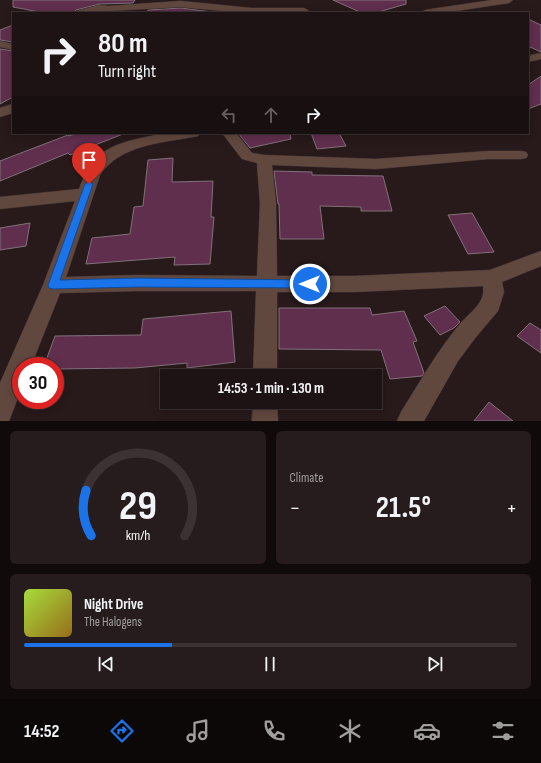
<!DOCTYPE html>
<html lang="en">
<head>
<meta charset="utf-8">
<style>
  :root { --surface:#1e1314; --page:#261c1d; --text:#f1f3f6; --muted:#a19ea0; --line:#3c3234; --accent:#1a73e8 }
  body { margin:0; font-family:"Sofia Sans Condensed",sans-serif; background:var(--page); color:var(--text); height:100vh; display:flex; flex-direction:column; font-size:15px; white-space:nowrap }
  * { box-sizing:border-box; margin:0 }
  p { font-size:13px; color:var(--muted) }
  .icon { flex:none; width:22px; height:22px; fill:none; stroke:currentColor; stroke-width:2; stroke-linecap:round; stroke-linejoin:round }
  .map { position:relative; height:421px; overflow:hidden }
  .panel { display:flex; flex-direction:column; gap:10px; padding:10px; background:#100a0b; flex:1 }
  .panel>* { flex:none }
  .hud { position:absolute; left:12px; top:12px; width:517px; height:122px; border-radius:0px; box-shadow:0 2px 10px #0003,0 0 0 1px var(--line); background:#1e1314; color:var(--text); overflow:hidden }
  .speed { position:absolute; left:12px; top:357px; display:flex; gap:8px; font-size:20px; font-weight:700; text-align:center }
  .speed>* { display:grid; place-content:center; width:52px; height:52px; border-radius:50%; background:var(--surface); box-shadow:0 2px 10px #0003,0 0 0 1px var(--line); line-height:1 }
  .speed .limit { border:6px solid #d22; background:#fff; color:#111 }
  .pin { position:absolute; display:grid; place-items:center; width:34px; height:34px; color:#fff; margin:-41px -17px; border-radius:50% 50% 50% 0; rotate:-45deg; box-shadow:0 0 4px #0007 }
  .pin .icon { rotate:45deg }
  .me { position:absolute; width:44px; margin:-22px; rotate:270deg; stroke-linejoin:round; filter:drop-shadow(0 0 3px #0008) }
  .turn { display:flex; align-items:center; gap:14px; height:84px; padding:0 20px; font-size:18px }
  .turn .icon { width:52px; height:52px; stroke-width:2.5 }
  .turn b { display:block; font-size:28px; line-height:34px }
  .lanes { display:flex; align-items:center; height:38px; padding:0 20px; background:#0003; justify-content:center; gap:20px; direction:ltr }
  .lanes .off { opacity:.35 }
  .big { font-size:30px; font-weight:700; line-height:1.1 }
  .panel .tile { flex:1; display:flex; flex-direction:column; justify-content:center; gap:6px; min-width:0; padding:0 14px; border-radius:6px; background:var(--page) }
  .panel .dial { align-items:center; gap:0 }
  .dial svg { height:104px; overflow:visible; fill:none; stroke:var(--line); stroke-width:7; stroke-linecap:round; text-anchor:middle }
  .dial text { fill:var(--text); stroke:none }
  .song { display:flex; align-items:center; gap:12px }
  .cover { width:48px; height:48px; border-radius:6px; background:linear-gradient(135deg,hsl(80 70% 55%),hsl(40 70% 35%)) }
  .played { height:4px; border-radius:2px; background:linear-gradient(90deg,var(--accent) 30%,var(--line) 30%) }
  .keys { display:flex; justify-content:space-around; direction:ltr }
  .heat { display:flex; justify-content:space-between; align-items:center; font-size:22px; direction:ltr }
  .panel .tiles { flex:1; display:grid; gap:10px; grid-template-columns:1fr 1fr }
  .tile:last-child { grid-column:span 2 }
  .trip { position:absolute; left:160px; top:369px; width:222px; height:40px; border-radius:0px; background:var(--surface); box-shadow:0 2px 10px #0003,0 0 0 1px var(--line); font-weight:700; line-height:40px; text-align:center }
  .tabs { display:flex; height:64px; justify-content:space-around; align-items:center; background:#0c0808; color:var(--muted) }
  .tabs .icon { width:28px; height:28px }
  .tabs .current { color:var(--accent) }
  .tabs b { font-size:18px; color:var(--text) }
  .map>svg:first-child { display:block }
  .building { fill:#602f4e; stroke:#81717a }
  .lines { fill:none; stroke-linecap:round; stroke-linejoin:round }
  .minor-casing { stroke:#443637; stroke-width:1 }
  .minor { fill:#61483f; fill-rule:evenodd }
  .route { fill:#1a73e8; stroke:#114b97 }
</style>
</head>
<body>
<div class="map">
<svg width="541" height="421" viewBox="0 0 541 421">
  <rect width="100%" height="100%" fill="#28191a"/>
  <path class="building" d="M 13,0 L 135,0 L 133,3 L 100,4 L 76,10 L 73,13 L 45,13 L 13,7 Z
    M 333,0 L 406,0 L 406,4 L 375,13 L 362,13 Z
    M 181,8 L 212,12 L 214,13 L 148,13 L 148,10 Z
    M 528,19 L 541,25 L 541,52 L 528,46 Z
    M 13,25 L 13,42 L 0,40 L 0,30 Z
    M 0,49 L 13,51 L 13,97 L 0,104 Z
    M 541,76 L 541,104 L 528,109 L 528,85 Z
    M 78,133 L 123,134 L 90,147 L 81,149 L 81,151 L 70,155 L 68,153 L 0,181 L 0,161 L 68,135 L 69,136 Z
    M 238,133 L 290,133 L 291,139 L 250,148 Z
    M 311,133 L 339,133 L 346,146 L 317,149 Z
    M 173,158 L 172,182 L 213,181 L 211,217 L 214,217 L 210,264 L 174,265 L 175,257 L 86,264 L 92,238 L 130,234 L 134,207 L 143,206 L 148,160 Z
    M 274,171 L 312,172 L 312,175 L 383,176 L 392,211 L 361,211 L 361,207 L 320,206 L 324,239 L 280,239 L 279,204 L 278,204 Z
    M 472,213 L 494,252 L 468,254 L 448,215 Z
    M 30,223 L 26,246 L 0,250 L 0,228 Z
    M 445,306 L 460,322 L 454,328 L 440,335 L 424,316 Z
    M 279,308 L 370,308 L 372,315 L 404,311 L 417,341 L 413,342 L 424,373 L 422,376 L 390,379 L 381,350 L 279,349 Z
    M 231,311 L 235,362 L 187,368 L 187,363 L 135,368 L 55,369 L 55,366 L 44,366 L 55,336 L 141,335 L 143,319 Z
    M 530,323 L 541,330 L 541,353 L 517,336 Z
    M 489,402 L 513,421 L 474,421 Z"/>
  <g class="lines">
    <g class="minor-casing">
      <path id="minor" d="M 492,0 L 513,0 L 509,3 L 443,13 L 420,13 L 425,10 Z
        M 181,1 L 251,8 L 304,8 L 309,11 L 307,13 L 243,13 L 181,7 L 74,13 L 76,11 L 100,5 L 108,6 Z
        M 0,41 L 13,44 L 13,50 L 0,47 Z
        M 541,53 L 541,59 L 528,62 L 528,56 Z
        M 13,104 L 13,113 L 0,117 L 0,108 Z
        M 169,133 L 200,133 L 198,136 L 193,137 C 160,143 120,145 100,175 L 66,277 L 137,275 L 257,276 L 260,203 L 257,163 L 242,159 L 222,133 L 236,133 L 252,153 L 264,155 L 376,159 L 488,151 L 521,151 L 526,152 L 528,155 L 526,158 L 521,159 L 488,159 L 376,169 L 272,165 L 276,203 L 277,276 L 355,276 L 490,270 L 541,251 L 541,266 L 502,282 L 504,292 L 498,311 L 476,337 L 458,361 L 424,421 L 397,421 L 401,412 C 420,382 437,351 460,324 C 470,312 486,303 483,286 L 355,292 L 277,292 L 277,376 L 253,376 L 256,291 L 137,291 L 60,293 L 31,366 L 21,366 L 21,390 L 9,421 L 0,421 L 0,383 L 43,285 L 75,201 L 0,209 L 0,197 L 79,189 C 83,179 87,168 95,159 C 113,141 145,137 169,133 Z
        M 253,402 L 277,402 L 278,421 L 252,421 Z"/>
    </g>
    <use href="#minor" class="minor"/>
  </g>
  <path class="route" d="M 89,181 L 93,184 L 60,280 L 137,278 L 310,280 L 314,281 L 316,284 L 314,287 L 310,288 L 137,287 L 53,289 L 49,288 L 48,285 L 85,184 Z"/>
</svg>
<div class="speed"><div class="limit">30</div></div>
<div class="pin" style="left:89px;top:184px;background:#d93025"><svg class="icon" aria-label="arrive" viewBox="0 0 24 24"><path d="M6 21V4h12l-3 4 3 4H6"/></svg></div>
<svg class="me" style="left:310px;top:284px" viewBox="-20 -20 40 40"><circle r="17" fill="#1a73e8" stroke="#fff" stroke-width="3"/><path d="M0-11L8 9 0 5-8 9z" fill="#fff"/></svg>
<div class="trip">14:53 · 1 min · 130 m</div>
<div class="hud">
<div class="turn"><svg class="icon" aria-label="right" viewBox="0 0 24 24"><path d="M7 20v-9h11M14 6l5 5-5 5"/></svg><div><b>80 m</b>Turn right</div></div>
<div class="lanes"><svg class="icon off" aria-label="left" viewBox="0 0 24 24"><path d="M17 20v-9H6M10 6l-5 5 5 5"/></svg><svg class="icon off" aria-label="ahead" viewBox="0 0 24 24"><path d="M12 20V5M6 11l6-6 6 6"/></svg><svg class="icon" aria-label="right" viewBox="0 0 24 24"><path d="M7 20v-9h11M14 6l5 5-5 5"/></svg></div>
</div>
</div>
<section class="panel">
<div class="tiles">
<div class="tile dial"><svg viewBox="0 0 100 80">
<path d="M14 69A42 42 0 1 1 86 69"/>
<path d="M14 69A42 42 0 0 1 10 34" stroke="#1a73e8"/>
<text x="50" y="56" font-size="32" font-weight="700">29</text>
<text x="50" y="72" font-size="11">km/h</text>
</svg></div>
<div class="tile"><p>Climate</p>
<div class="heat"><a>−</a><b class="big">21.5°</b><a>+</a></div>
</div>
<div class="tile">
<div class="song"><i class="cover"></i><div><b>Night Drive</b><p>The Halogens</p></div></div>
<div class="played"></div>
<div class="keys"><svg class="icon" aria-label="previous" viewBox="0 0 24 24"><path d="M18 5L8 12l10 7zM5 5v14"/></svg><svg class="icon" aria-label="pause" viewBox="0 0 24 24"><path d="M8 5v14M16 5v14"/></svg><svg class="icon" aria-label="next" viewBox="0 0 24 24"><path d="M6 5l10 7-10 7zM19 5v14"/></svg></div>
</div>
</div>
</section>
<nav class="tabs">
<b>14:52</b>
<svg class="icon current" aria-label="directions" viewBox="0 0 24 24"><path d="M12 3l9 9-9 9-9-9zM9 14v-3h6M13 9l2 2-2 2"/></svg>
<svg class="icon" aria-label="music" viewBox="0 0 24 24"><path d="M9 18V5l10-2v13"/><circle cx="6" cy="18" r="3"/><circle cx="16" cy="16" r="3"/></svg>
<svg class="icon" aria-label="phone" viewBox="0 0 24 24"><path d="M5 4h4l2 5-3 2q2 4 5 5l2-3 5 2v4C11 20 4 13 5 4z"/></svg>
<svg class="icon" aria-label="climate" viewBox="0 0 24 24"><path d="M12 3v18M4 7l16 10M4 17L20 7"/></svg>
<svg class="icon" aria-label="car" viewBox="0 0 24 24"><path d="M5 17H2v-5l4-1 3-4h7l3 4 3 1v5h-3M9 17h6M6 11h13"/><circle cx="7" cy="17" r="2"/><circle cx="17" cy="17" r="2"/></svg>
<svg class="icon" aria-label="filters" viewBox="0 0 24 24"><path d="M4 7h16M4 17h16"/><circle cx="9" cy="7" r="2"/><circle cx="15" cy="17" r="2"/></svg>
</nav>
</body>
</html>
